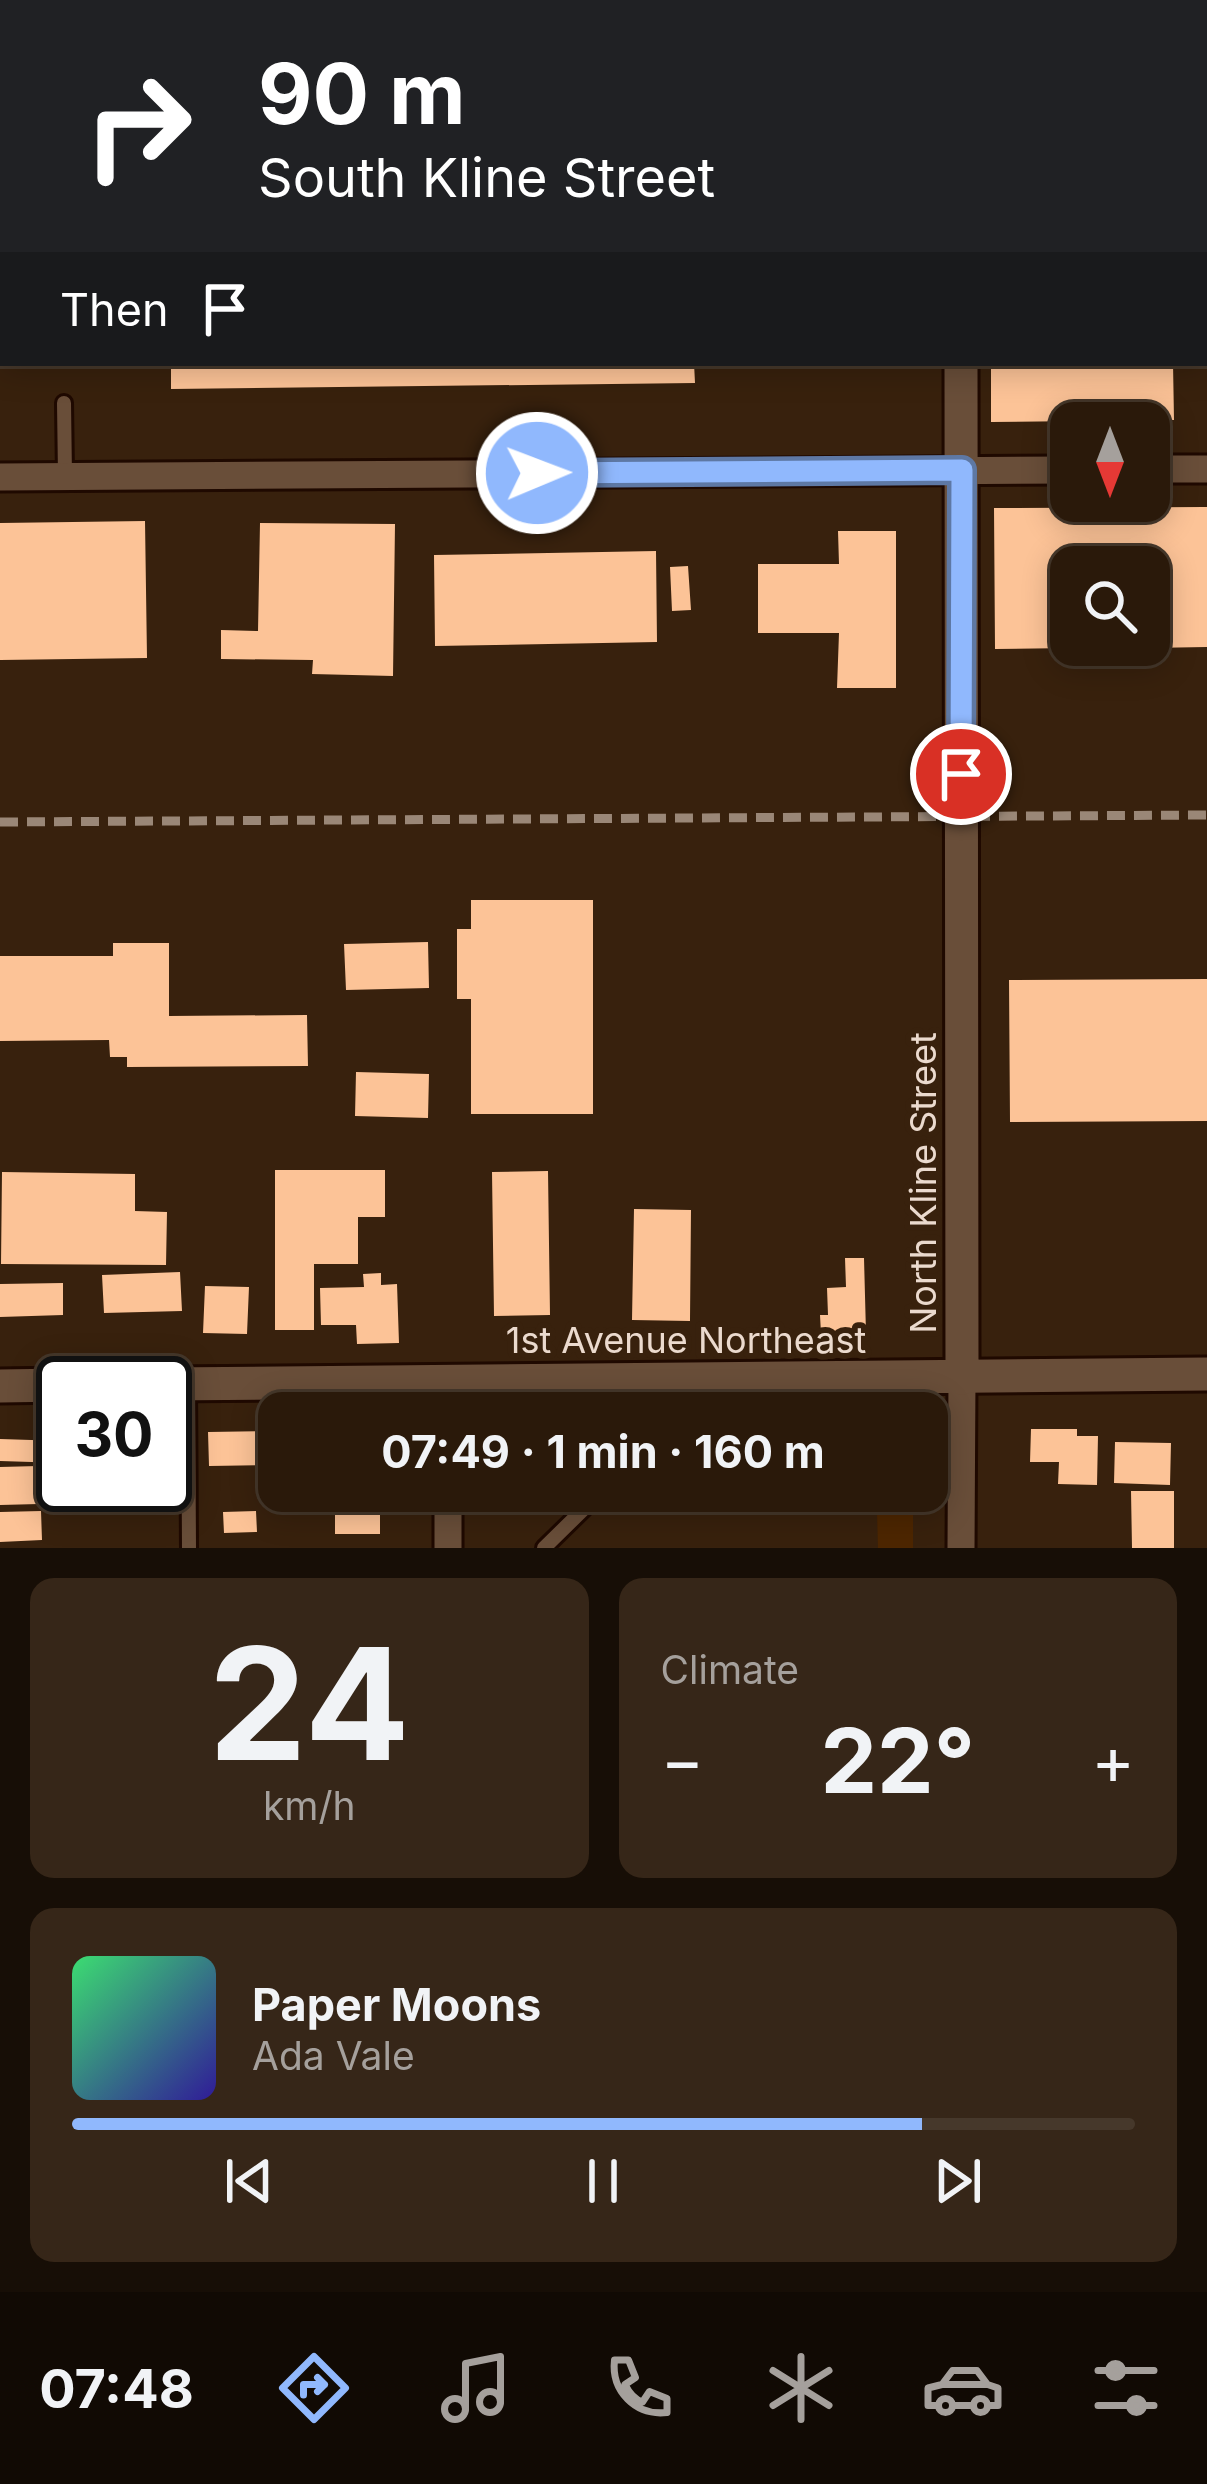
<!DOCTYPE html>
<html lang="en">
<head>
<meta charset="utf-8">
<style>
  :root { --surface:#2a190a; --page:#362618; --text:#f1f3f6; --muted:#a5a09c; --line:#46382b; --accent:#90b8fd }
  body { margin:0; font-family:Inter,sans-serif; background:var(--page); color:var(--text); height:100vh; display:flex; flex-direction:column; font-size:45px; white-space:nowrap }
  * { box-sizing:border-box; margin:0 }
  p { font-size:39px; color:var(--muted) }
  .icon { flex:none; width:66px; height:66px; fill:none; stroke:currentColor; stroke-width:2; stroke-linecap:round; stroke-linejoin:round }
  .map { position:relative; height:1548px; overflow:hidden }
  .side { display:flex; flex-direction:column; gap:30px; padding:30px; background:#170e06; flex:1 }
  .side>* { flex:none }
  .guide { position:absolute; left:0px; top:0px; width:1209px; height:366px; box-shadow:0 6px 30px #0003,0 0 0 3px var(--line); background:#202124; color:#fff; overflow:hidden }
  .needle { width:78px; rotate:180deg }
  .tools { position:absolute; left:1050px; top:402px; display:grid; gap:24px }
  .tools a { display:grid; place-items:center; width:120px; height:120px; border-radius:24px; background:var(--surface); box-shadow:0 6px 30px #0003,0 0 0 3px var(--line); font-size:60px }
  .speed { position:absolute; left:36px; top:1356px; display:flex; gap:24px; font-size:60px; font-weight:700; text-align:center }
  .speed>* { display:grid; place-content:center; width:156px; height:156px; border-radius:50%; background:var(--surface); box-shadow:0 6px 30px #0003,0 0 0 3px var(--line); line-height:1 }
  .speed .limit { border:6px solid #111; border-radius:18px; background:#fff; color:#111 }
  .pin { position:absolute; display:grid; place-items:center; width:102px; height:102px; color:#fff; margin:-51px; border:6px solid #fff; border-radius:50%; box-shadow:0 3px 12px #0007 }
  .me { position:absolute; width:132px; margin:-66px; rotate:89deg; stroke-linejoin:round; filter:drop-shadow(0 0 9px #0008) }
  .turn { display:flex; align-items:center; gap:42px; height:252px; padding:0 60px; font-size:54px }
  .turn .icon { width:156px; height:156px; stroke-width:2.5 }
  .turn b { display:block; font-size:84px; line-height:102px }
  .then { display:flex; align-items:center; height:114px; padding:0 60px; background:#0003; gap:24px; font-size:45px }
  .big { font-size:90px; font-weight:700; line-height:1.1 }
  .side .card { flex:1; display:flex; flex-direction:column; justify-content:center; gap:18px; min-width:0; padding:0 42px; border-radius:24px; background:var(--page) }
  .side .dial { align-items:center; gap:0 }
  .dial b { font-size:156px; line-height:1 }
  .song { display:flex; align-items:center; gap:36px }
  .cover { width:144px; height:144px; border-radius:18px; background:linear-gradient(135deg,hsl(140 70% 55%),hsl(250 70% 35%)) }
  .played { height:12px; border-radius:6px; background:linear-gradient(90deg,var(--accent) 80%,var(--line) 80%) }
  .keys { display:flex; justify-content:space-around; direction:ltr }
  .heat { display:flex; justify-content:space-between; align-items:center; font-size:66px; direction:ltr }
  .side .tiles { flex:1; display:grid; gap:30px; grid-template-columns:1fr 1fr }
  .card:last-child { grid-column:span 2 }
  .trip { position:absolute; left:258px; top:1392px; width:690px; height:120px; border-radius:24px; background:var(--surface); box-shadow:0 6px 30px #0003,0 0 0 3px var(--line); font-weight:700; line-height:120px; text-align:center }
  .tab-bar { display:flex; height:192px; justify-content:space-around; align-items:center; background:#110a04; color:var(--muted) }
  .tab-bar .icon { width:84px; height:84px }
  .tab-bar .on { color:var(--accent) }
  .tab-bar b { font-size:54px; color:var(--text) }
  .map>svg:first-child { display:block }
  .green { fill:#4d2600 }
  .building { fill:#fcc397 }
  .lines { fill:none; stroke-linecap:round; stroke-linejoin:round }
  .service-casing { stroke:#1f0900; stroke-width:20 }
  .minor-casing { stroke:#1f0900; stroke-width:33 }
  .tertiary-casing { stroke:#1f0900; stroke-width:39 }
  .service { stroke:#694e39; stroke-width:14 }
  .minor { stroke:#694e39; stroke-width:27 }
  .tertiary { stroke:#694e39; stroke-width:33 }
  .rail { stroke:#9a8777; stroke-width:9; stroke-dasharray:18 9; stroke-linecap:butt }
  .route-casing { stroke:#5e78a4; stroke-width:30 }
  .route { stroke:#90b8fd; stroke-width:21 }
  .labels { text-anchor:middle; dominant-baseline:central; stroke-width:12; stroke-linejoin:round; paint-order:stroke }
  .street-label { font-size:36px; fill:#ebdace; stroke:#38210d }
</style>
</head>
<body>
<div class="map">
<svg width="1207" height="1548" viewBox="0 0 1207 1548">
  <rect width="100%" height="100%" fill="#38210d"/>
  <path class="green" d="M 630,1491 L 693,1491 L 693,1511 L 630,1511 Z
    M 711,1491 L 913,1491 L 913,1548 L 878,1548 L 877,1511 L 711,1511 Z"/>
  <path class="building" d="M 171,363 L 694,363 L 695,383 L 171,389 Z
    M 991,363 L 1173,363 L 1174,420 L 991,422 Z
    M 1205,507 L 1207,507 L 1207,647 L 1149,648 L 1149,567 L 1071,567 L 1071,648 L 995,649 L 994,508 Z
    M 145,521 L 147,658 L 0,660 L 0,523 Z
    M 260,523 L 395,524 L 393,676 L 312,674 L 313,660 L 221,659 L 221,630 L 258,631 Z
    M 838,531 L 896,531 L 896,688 L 837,688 L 839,633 L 758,633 L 758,564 L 839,564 Z
    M 656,551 L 657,642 L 435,646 L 434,555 Z
    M 688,566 L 691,610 L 672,611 L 670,567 Z
    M 471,900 L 593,900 L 593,1114 L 471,1114 L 471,999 L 457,999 L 457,929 L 471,929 Z
    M 428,942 L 429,988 L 346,990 L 344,944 Z
    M 113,943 L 169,943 L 169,1016 L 307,1015 L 308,1066 L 127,1067 L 127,1057 L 110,1057 L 109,1040 L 0,1041 L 0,956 L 113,956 Z
    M 1207,979 L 1207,1121 L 1010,1122 L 1009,980 Z
    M 356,1072 L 429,1074 L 428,1118 L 355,1116 Z
    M 275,1170 L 385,1170 L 385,1217 L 358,1217 L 358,1264 L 314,1264 L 314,1330 L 275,1330 Z
    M 548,1171 L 550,1315 L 494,1316 L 492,1172 Z
    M 2,1172 L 135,1174 L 135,1211 L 167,1212 L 166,1265 L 1,1264 Z
    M 634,1209 L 691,1210 L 690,1321 L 632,1320 Z
    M 845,1258 L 864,1258 L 866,1333 L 821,1334 L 820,1315 L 828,1315 L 827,1288 L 846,1287 Z
    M 180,1272 L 182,1311 L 104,1313 L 102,1275 Z
    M 381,1273 L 381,1285 L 397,1284 L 399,1343 L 357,1344 L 356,1325 L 321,1325 L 320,1288 L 364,1287 L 363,1274 Z
    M 63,1283 L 63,1315 L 0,1317 L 0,1284 Z
    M 205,1286 L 249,1287 L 247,1334 L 203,1333 Z
    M 1031,1429 L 1077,1429 L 1077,1436 L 1098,1436 L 1097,1485 L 1058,1484 L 1059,1462 L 1030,1462 Z
    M 266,1431 L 267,1465 L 209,1466 L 208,1432 Z
    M 0,1439 L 63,1441 L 63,1463 L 0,1461 Z
    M 1115,1442 L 1171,1443 L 1170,1485 L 1114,1483 Z
    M 38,1466 L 39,1504 L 0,1505 L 0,1467 Z
    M 1131,1491 L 1174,1491 L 1174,1548 L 1132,1548 Z
    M 380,1505 L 380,1534 L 335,1534 L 335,1506 Z
    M 41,1511 L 42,1540 L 0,1542 L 0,1512 Z
    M 256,1511 L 257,1532 L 224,1533 L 223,1512 Z"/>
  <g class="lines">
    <g class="service-casing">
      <path id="service" d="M 114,3 L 114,0
        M 64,403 L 65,476
        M 595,1382 L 596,1413
        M 188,1385 L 189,1548
        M 544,1548 L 597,1496 L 597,1491"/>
    </g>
    <g class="minor-casing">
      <path id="minor" d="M 1149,469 L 1207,469
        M 0,477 L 1071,470
        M 447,1380 L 447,1413
        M 448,1491 L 448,1548
        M 961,1548 L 962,1378"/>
    </g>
    <g class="tertiary-casing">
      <path id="tertiary" d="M 961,0 L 961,3
        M 961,363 L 962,1378
        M 165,1384 L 1207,1374
        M 0,1386 L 63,1385"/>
    </g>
    <use href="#service" class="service"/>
    <use href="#minor" class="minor"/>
    <use href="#tertiary" class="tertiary"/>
    <path class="rail" d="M 0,822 L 1207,815"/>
  </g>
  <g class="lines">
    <g class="route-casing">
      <path id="route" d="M 537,473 L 962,470 L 961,774"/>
    </g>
    <use href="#route" class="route"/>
  </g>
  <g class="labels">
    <g class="street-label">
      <text transform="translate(923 1183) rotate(-90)">North Kline Street</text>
      <text x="686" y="1340">1st Avenue Northeast</text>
    </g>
  </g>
</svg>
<div class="tools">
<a><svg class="needle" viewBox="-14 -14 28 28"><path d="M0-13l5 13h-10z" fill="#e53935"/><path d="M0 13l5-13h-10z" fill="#a5a09c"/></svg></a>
<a><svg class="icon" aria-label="search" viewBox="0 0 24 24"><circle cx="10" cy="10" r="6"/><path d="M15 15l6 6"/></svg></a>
</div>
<div class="speed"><div class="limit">30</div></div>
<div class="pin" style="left:961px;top:774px;background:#d93025"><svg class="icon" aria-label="arrive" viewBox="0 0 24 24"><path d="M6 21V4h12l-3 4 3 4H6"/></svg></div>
<svg class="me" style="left:537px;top:473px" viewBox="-20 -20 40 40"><circle r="17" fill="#90b8fd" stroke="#fff" stroke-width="3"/><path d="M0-11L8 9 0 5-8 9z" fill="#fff"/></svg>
<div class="trip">07:49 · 1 min · 160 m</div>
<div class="guide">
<div class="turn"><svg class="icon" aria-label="right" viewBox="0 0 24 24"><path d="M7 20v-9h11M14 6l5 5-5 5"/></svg><div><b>90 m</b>South Kline Street</div></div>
<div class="then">Then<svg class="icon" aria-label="arrive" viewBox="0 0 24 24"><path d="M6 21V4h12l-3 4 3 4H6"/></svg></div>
</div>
</div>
<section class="side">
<div class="tiles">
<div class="card dial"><b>24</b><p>km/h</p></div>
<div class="card"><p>Climate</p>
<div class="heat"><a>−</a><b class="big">22°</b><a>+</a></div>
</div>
<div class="card">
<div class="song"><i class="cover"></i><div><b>Paper Moons</b><p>Ada Vale</p></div></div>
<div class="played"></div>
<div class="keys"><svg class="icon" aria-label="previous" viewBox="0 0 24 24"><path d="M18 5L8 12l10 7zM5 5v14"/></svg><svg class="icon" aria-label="pause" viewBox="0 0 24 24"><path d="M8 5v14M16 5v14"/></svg><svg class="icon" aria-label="next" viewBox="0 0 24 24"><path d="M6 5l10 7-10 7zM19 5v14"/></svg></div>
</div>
</div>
</section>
<nav class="tab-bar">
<b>07:48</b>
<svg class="icon on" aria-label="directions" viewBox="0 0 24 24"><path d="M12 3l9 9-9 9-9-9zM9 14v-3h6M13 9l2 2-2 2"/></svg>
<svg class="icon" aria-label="music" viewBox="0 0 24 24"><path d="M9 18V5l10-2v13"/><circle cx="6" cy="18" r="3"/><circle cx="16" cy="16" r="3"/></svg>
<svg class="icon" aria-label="phone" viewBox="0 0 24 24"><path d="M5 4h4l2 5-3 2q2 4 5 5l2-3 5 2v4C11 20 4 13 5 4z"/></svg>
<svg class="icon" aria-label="climate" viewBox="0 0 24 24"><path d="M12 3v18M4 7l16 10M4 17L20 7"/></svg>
<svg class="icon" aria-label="car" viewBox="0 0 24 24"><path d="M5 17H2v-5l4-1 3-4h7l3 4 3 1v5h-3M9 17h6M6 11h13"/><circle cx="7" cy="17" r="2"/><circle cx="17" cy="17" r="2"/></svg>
<svg class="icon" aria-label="filters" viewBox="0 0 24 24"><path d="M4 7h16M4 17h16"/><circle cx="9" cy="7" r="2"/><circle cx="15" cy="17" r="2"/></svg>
</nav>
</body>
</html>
